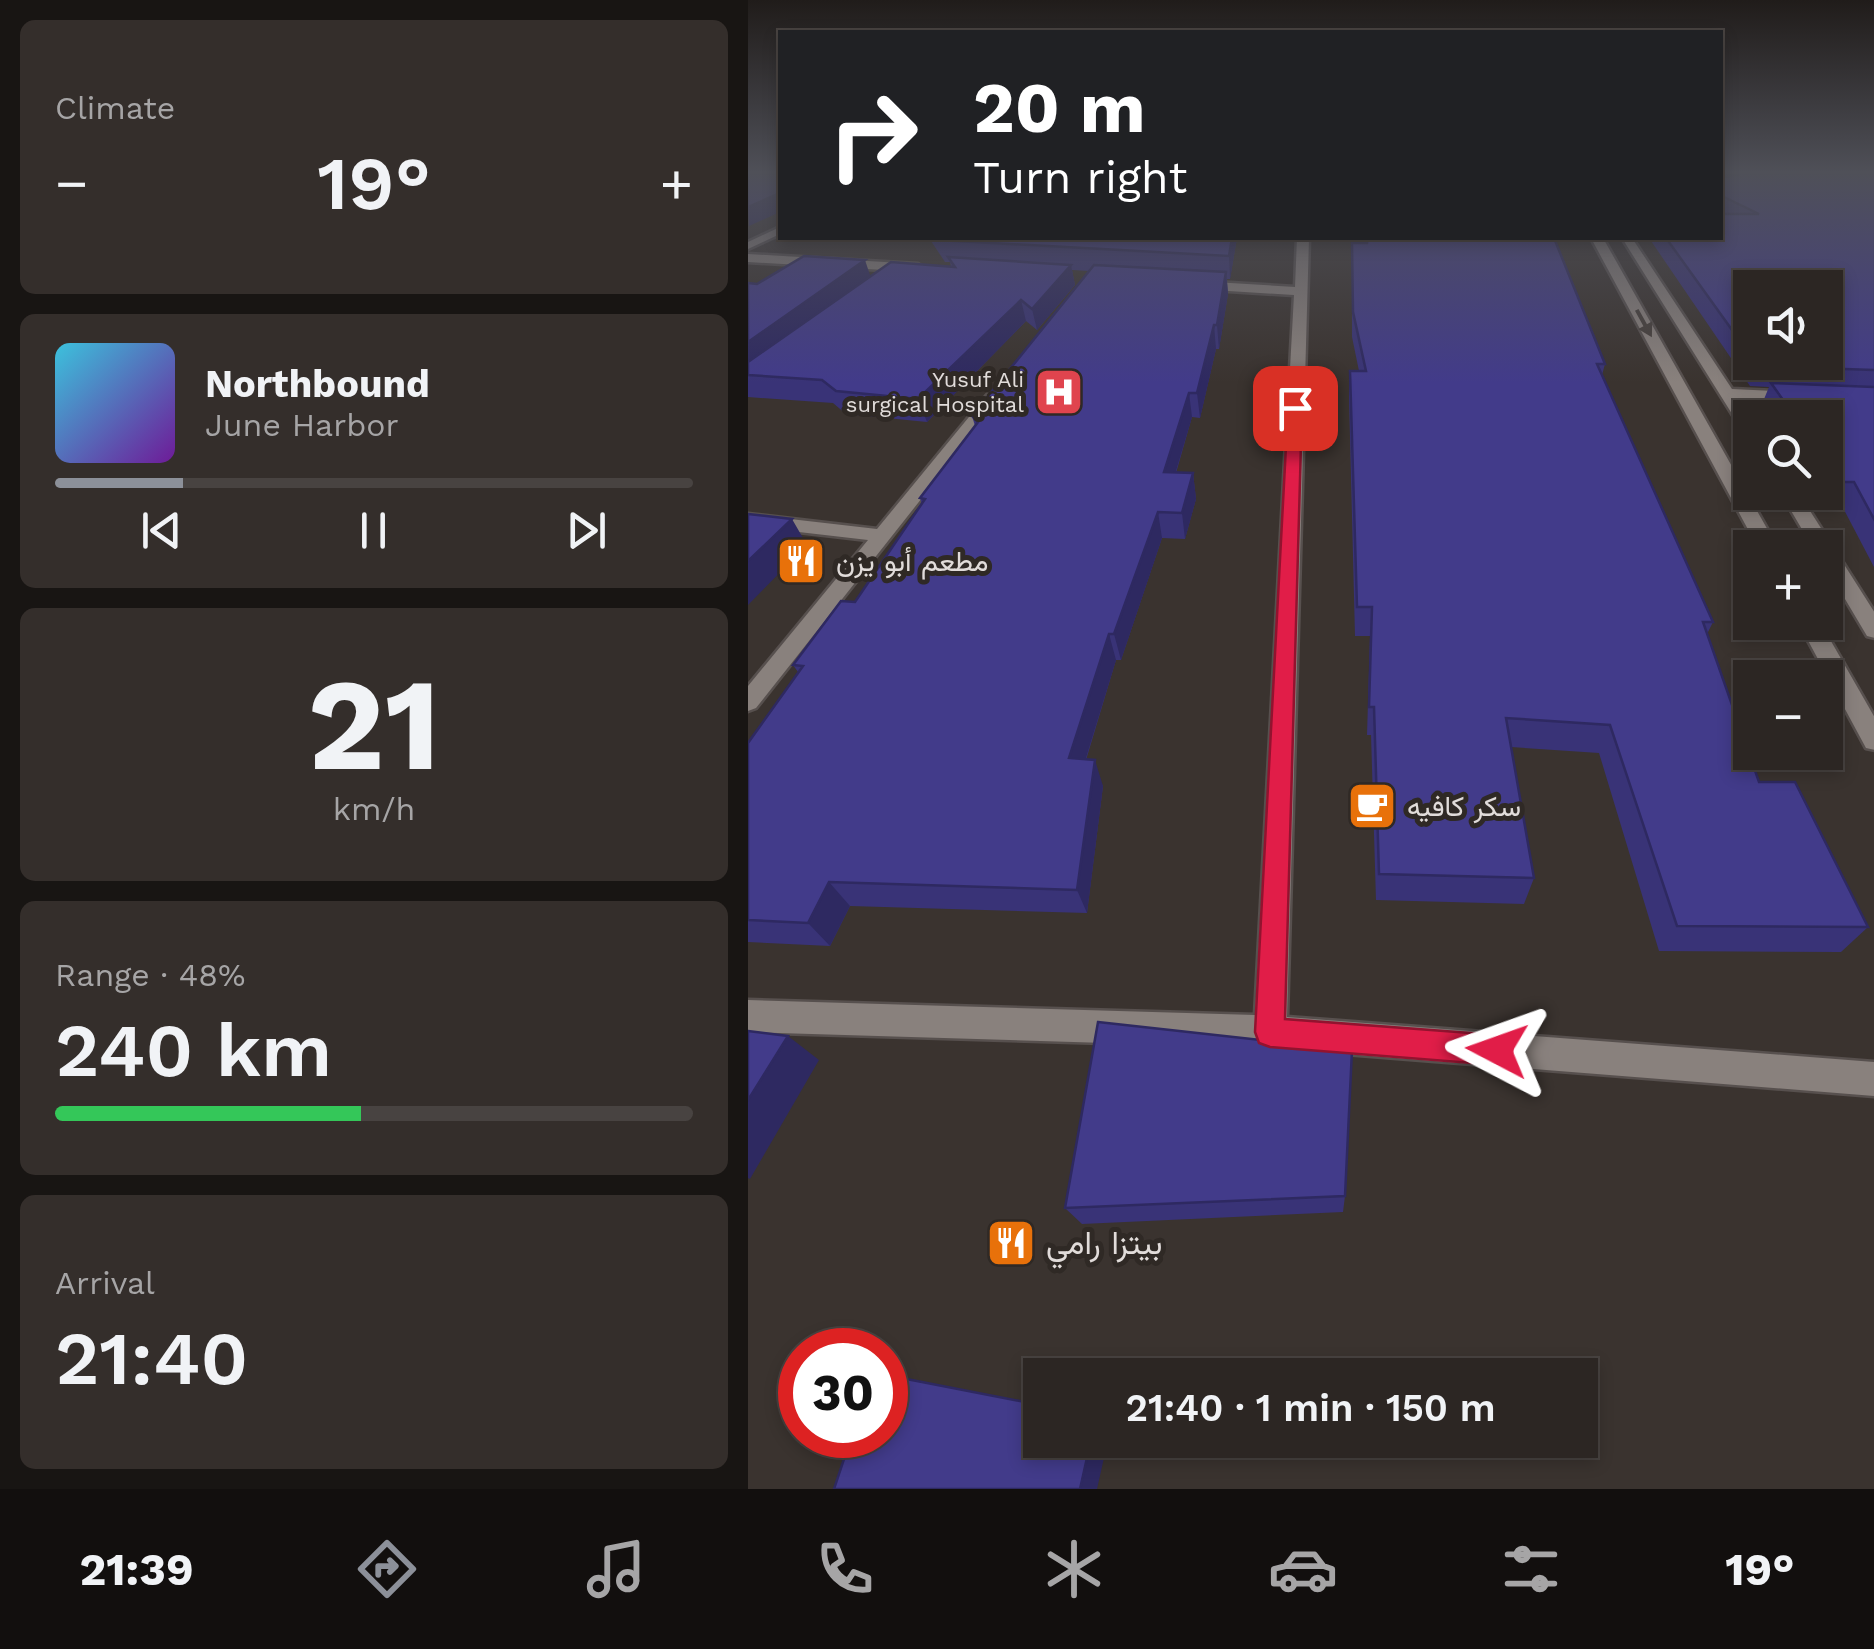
<!DOCTYPE html>
<html lang="en">
<head>
<meta charset="utf-8">
<style>
  :root { --surface:#2c2623; --page:#342e2b; --text:#f1f3f6; --muted:#a6a5a6; --line:#484341; --accent:#8c9099 }
  body { margin:0; font-family:"Work Sans",Vazirmatn,sans-serif; background:var(--page); color:var(--text); height:100vh; display:flex; flex-direction:column; font-size:38px; white-space:nowrap }
  * { box-sizing:border-box; margin:0 }
  p { font-size:32px; color:var(--muted) }
  .icon { flex:none; width:55px; height:55px; fill:none; stroke:currentColor; stroke-width:2; stroke-linecap:round; stroke-linejoin:round }
  .map { position:relative; flex:1; overflow:hidden }
  .details { display:flex; flex-direction:column; gap:20px; padding:20px; background:#181513; width:748px }
  .details>* { flex:none }
  .top-card { position:absolute; left:30px; top:30px; width:945px; height:210px; border-radius:0px; box-shadow:0 5px 15px #0003,0 0 0 2px var(--line); background:#202124; color:#fff; overflow:hidden }
  .controls { position:absolute; left:985px; top:270px; display:grid; gap:20px }
  .controls a { display:grid; place-items:center; width:110px; height:110px; border-radius:0px; background:var(--surface); box-shadow:0 5px 15px #0003,0 0 0 2px var(--line); font-size:50px }
  .speed { position:absolute; left:30px; top:1328px; display:flex; gap:20px; font-size:50px; font-weight:700; text-align:center }
  .speed>* { display:grid; place-content:center; width:130px; height:130px; border-radius:50%; background:var(--surface); box-shadow:0 5px 15px #0003,0 0 0 2px var(--line); line-height:1 }
  .speed .limit { border:15px solid #d22; background:#fff; color:#111 }
  .pin { position:absolute; display:grid; place-items:center; width:85px; height:85px; color:#fff; margin:-42px; border-radius:20px; box-shadow:0 5px 15px #0006 }
  .me { position:absolute; width:110px; margin:-55px; rotate:274deg; stroke-linejoin:round; filter:drop-shadow(0 0 8px #0008) }
  .turn { display:flex; align-items:center; gap:35px; height:210px; padding:0 30px; font-size:45px }
  .turn .icon { width:130px; height:130px; stroke-width:2.5 }
  .turn b { display:block; font-size:70px; line-height:85px }
  .big { font-size:75px; font-weight:600; line-height:1.1 }
  .details .tile { flex:1; display:flex; flex-direction:column; justify-content:center; gap:15px; min-width:0; padding:0 35px; border-radius:15px; background:var(--page) }
  .details .dial { align-items:center; gap:0 }
  .dial b { font-size:130px; line-height:1 }
  .song { display:flex; align-items:center; gap:30px }
  .cover { width:120px; height:120px; border-radius:15px; background:linear-gradient(135deg,hsl(190 70% 55%),hsl(280 70% 35%)) }
  .played { height:10px; border-radius:5px; background:linear-gradient(90deg,var(--accent) 20%,var(--line) 20%) }
  .keys { display:flex; justify-content:space-around; direction:ltr }
  .heat { display:flex; justify-content:space-between; align-items:center; font-size:55px; direction:ltr }
  .charge { height:15px; border-radius:8px; background:linear-gradient(90deg,#34c759 48%,var(--line) 0) }
  .trip { position:absolute; left:275px; top:1358px; width:575px; height:100px; border-radius:0px; background:var(--surface); box-shadow:0 5px 15px #0003,0 0 0 2px var(--line); font-weight:600; line-height:100px; text-align:center }
  .tabs { display:flex; height:160px; justify-content:space-around; align-items:center; background:#120f0e; color:var(--muted) }
  .tabs .icon { width:70px; height:70px }
  .tabs .selected { color:var(--accent) }
  .tabs b { font-size:45px; color:var(--text) }
  main { display:flex; flex:1; min-height:0 }
  .map>svg:first-child { display:block }
  .lines { fill:none; stroke-linecap:round; stroke-linejoin:round }
  .minor-casing { stroke:#57504e; stroke-width:5 }
  .minor { fill:#89817d; fill-rule:evenodd }
  .wall { fill:#393377; fill-rule:evenodd }
  .shaded-wall { fill:#2e2961 }
  .building { fill:#423b8a; stroke:#2e2961; stroke-width:2.5 }
  .oneway { fill:#463f3b }
  .route { fill:#e11d48; stroke:#92132f; stroke-width:2.5 }
  .labels { text-anchor:middle; dominant-baseline:central; stroke-width:10; stroke-linejoin:round; paint-order:stroke }
  .far-poi-label { font-size:22px; fill:#e1dcda; stroke:#2f2925; text-anchor:end }
  .poi-label { font-size:28px; fill:#e1dcda; stroke:#2f2925; text-anchor:start }
  .near-poi-label { font-size:32px; fill:#e1dcda; stroke:#2f2925; text-anchor:start }
</style>
</head>
<body>
<main>
<section class="details">
<div class="tile"><p>Climate</p>
<div class="heat"><a>−</a><b class="big">19°</b><a>+</a></div>
</div>
<div class="tile">
<div class="song"><i class="cover"></i><div><b>Northbound</b><p>June Harbor</p></div></div>
<div class="played"></div>
<div class="keys"><svg class="icon" aria-label="previous" viewBox="0 0 24 24"><path d="M18 5L8 12l10 7zM5 5v14"/></svg><svg class="icon" aria-label="pause" viewBox="0 0 24 24"><path d="M8 5v14M16 5v14"/></svg><svg class="icon" aria-label="next" viewBox="0 0 24 24"><path d="M6 5l10 7-10 7zM19 5v14"/></svg></div>
</div>
<div class="tile dial"><b>21</b><p>km/h</p></div>
<div class="tile"><p>Range · 48%</p><b class="big">240 km</b><div class="charge"></div></div>
<div class="tile"><p>Arrival</p><b class="big">21:40</b></div>
</section>
<div class="map">
<svg width="1127" height="1489" viewBox="0 0 1127 1489">
  <rect width="100%" height="100%" fill="#3a332f"/>
  <g class="lines">
    <g class="minor-casing">
      <path id="minor" d="M 32,227 L 32,234 L 0,249 L 0,242 Z
        M 549,238 L 561,238 L 539,1017 L 1127,1062 L 1127,1096 L 522,1048 L 0,1032 L 0,1000 L 507,1015 L 546,295 L 449,289 L 443,285 L 449,281 L 547,287 Z
        M 843,238 L 855,238 L 1030,548 L 1010,548 Z
        M 874,238 L 884,238 L 984,389 L 1051,392 L 1057,394 L 1057,400 L 991,399 L 1003,418 L 1002,434 L 996,433 Z
        M 0,254 L 170,264 L 176,268 L 170,272 L 0,262 Z
        M 239,395 L 253,398 L 8,708 L 0,711 L 0,686 L 120,540 L 0,526 L 0,514 L 129,529 Z
        M 1032,492 L 1050,492 L 1127,613 L 1127,638 L 1119,636 L 1078,567 L 1078,548 L 1065,548 Z
        M 1050,622 L 1072,622 L 1127,718 L 1127,750 L 1118,748 Z"/>
    </g>
    <use href="#minor" class="minor"/>
  </g>
  <path class="wall" d="M 972,174 L 978,177 L 1127,174 L 1127,569 L 1093,504 L 1073,504 L 1065,492 L 1078,492 L 1078,418 L 1024,418 L 1014,404 L 1021,387 L 1002,386 L 901,238 L 972,238 ZM 1002,288 L 1078,362 L 1002,362 Z
    M 181,238 L 489,238 L 482,279 L 479,279 L 480,294 L 471,349 L 468,349 L 452,418 L 444,417 L 428,473 L 445,473 L 448,499 L 437,539 L 414,538 L 373,660 L 368,660 L 338,760 L 355,786 L 339,913 L 102,906 L 82,946 L 0,942 L 0,743 L 50,672 L 45,665 L 107,602 L 174,504 L 172,498 L 227,426 L 224,416 L 341,271 L 324,270 L 327,285 L 289,330 L 278,321 L 179,422 L 98,414 L 85,403 L 0,397 L 0,283 L 9,284 L 123,276 L 203,267 L 202,262 L 197,262 Z
    M 604,243 L 857,364 L 854,375 L 965,622 L 959,634 L 1011,782 L 1120,927 L 1093,952 L 911,951 L 851,753 L 763,747 L 786,878 L 776,904 L 628,900 L 623,735 L 619,735 L 622,636 L 607,636 L 601,397 L 602,371 L 611,371 L 604,337 Z
    M 597,1196 L 595,1212 L 334,1224 L 317,1208 Z"/>
  <path class="shaded-wall" d="M 32,193 L 32,212 L 1,226 L 0,207 Z
    M 484,238 L 489,238 L 482,279 L 481,256 Z
    M 117,260 L 124,281 L 0,373 L 0,342 Z
    M 323,265 L 327,285 L 289,330 L 284,309 Z
    M 478,272 L 480,294 L 471,349 L 469,325 Z
    M 273,300 L 278,321 L 179,422 L 170,399 Z
    M 466,325 L 468,349 L 452,418 L 449,393 Z
    M 441,393 L 444,417 L 420,498 L 416,472 Z
    M 445,473 L 448,499 L 437,539 L 434,513 Z
    M 410,512 L 414,538 L 373,660 L 366,634 Z
    M 44,519 L 59,545 L 0,605 L 0,561 Z
    M 361,634 L 368,660 L 330,784 L 321,758 Z
    M 347,760 L 355,786 L 339,913 L 329,890 Z
    M 81,882 L 102,906 L 82,946 L 60,923 Z
    M 40,1036 L 71,1060 L 2,1179 L 0,1178 L 0,1100 Z
    M 343,1440 L 360,1440 L 349,1489 L 332,1489 Z"/>
  <path class="building" d="M 0,174 L 32,174 L 32,193 L 0,207 Z
    M 972,174 L 978,177 L 992,174 L 1127,174 L 1127,370 L 1010,366 L 1008,362 L 1078,362 L 1078,288 L 1002,288 L 1002,355 L 918,238 L 972,238 L 972,214 L 1011,214 L 972,195 Z
    M 188,238 L 484,238 L 481,256 L 190,240 Z
    M 620,238 L 806,238 L 857,364 L 849,364 L 965,622 L 955,622 L 1011,782 L 1047,782 L 1120,927 L 929,926 L 862,725 L 758,718 L 786,878 L 631,874 L 626,707 L 621,707 L 624,607 L 609,607 L 602,371 L 618,371 L 605,312 L 604,243 L 619,243 Z
    M 56,256 L 117,260 L 0,342 L 0,283 L 9,284 Z
    M 200,257 L 323,265 L 284,309 L 273,300 L 170,399 L 88,391 L 74,380 L 0,375 L 0,362 L 143,262 L 207,267 Z
    M 346,265 L 478,272 L 469,325 L 466,325 L 449,393 L 441,393 L 416,472 L 445,473 L 434,513 L 410,512 L 366,634 L 361,634 L 321,758 L 347,760 L 329,890 L 81,882 L 60,923 L 0,920 L 0,743 L 55,666 L 45,665 L 93,601 L 107,602 L 177,499 L 172,498 L 230,422 L 224,416 Z
    M 1023,383 L 1127,387 L 1127,521 L 1106,482 L 1085,482 L 1078,472 L 1078,418 L 1048,418 Z
    M 0,514 L 44,519 L 0,561 Z
    M 350,1022 L 604,1050 L 597,1196 L 317,1208 Z
    M 0,1031 L 40,1036 L 0,1100 Z
    M 138,1375 L 292,1405 L 292,1440 L 343,1440 L 332,1489 L 86,1489 L 104,1435 L 138,1435 Z"/>
  <defs><path id="oneway-solid" d="M-6-.8H1V-3.2L6.5 0L1 3.2V.8H-6Z" transform="scale(2.5)"/></defs>
  <use class="oneway" href="#oneway-solid" transform="translate(896 323) rotate(61)"/>
  <linearGradient id="sky" x2="0" y2="1"><stop stop-color="#201c1a"/><stop offset="0.45" stop-color="#4f5058"/><stop offset="1" stop-color="#4f5058" stop-opacity="0"/></linearGradient>
  <rect width="1127" height="383" fill="url(#sky)"/>
  <path class="route" d="M 547,404 L 554,408 L 537,1019 L 749,1035 L 759,1039 L 764,1050 L 759,1060 L 749,1065 L 522,1047 L 511,1043 L 507,1032 L 540,408 Z"/>
  <defs>
    <g id="hospital-square" transform="scale(2.5)"><rect x="-9" y="-9" width="18" height="18" rx="4" fill="#e0444e" stroke="#2f2925"/><path d="M-5-5h3v3.5h4V-5h3V5h-3V1.5h-4V5h-3Z" fill="#fff"/></g>
    <g id="restaurant-square" transform="scale(2.5)"><rect x="-9" y="-9" width="18" height="18" rx="4" fill="#e8710a" stroke="#2f2925"/><path d="M-5-6h1v4h1v-4h1v4h1v-4h1v5L-1.5 .5V6h-2V.5L-5-1ZM5-6V6H3V1.5H1.5Q1.5-4 5-6Z" fill="#fff"/></g>
    <g id="cafe-square" transform="scale(2.5)"><rect x="-9" y="-9" width="18" height="18" rx="4" fill="#e8710a" stroke="#2f2925"/><path d="M-5.5-4.5H6V0H3Q3 3.5 0 3.5H-2.5Q-5.5 3.5-5.5 0ZM3-3.2v2h1.7v-2ZM-6 4.5H4V6H-6Z" fill="#fff"/></g>
  </defs>
  <g fill-rule="evenodd">
    <use href="#hospital-square" x="311" y="392"/>
    <use href="#restaurant-square" x="53" y="561"/>
    <use href="#cafe-square" x="624" y="806"/>
    <use href="#restaurant-square" x="263" y="1243"/>
  </g>
  <g class="labels">
    <g class="far-poi-label">
      <text x="276" y="379">Yusuf Ali<tspan x="276" dy="25">surgical Hospital</tspan></text>
    </g>
    <g class="poi-label">
      <text x="88" y="561">مطعم أبو يزن</text>
      <text x="659" y="806">سكر كافيه</text>
    </g>
    <g class="near-poi-label">
      <text x="298" y="1243">بيتزا رامي</text>
    </g>
  </g>
</svg>
<div class="controls">
<a><svg class="icon" aria-label="sound" viewBox="0 0 24 24"><path d="M4 9h4l5-4v14l-5-4H4zM17 9q2 3 0 6"/></svg></a>
<a><svg class="icon" aria-label="search" viewBox="0 0 24 24"><circle cx="10" cy="10" r="6"/><path d="M15 15l6 6"/></svg></a>
<a>+</a>
<a>−</a>
</div>
<div class="speed"><div class="limit">30</div></div>
<div class="pin" style="left:547px;top:408px;background:#d93025"><svg class="icon" aria-label="arrive" viewBox="0 0 24 24"><path d="M6 21V4h12l-3 4 3 4H6"/></svg></div>
<svg class="me" style="left:749px;top:1050px" viewBox="-20 -20 40 40"><path d="M0-17L14 15 0 8-14 15z" fill="#e11d48" stroke="#fff" stroke-width="4"/></svg>
<div class="trip">21:40 · 1 min · 150 m</div>
<div class="top-card">
<div class="turn"><svg class="icon" aria-label="right" viewBox="0 0 24 24"><path d="M7 20v-9h11M14 6l5 5-5 5"/></svg><div><b>20 m</b>Turn right</div></div>
</div>
</div>
</main>
<nav class="tabs">
<b>21:39</b>
<svg class="icon selected" aria-label="directions" viewBox="0 0 24 24"><path d="M12 3l9 9-9 9-9-9zM9 14v-3h6M13 9l2 2-2 2"/></svg>
<svg class="icon" aria-label="music" viewBox="0 0 24 24"><path d="M9 18V5l10-2v13"/><circle cx="6" cy="18" r="3"/><circle cx="16" cy="16" r="3"/></svg>
<svg class="icon" aria-label="phone" viewBox="0 0 24 24"><path d="M5 4h4l2 5-3 2q2 4 5 5l2-3 5 2v4C11 20 4 13 5 4z"/></svg>
<svg class="icon" aria-label="climate" viewBox="0 0 24 24"><path d="M12 3v18M4 7l16 10M4 17L20 7"/></svg>
<svg class="icon" aria-label="car" viewBox="0 0 24 24"><path d="M5 17H2v-5l4-1 3-4h7l3 4 3 1v5h-3M9 17h6M6 11h13"/><circle cx="7" cy="17" r="2"/><circle cx="17" cy="17" r="2"/></svg>
<svg class="icon" aria-label="filters" viewBox="0 0 24 24"><path d="M4 7h16M4 17h16"/><circle cx="9" cy="7" r="2"/><circle cx="15" cy="17" r="2"/></svg>
<b>19°</b>
</nav>
</body>
</html>
